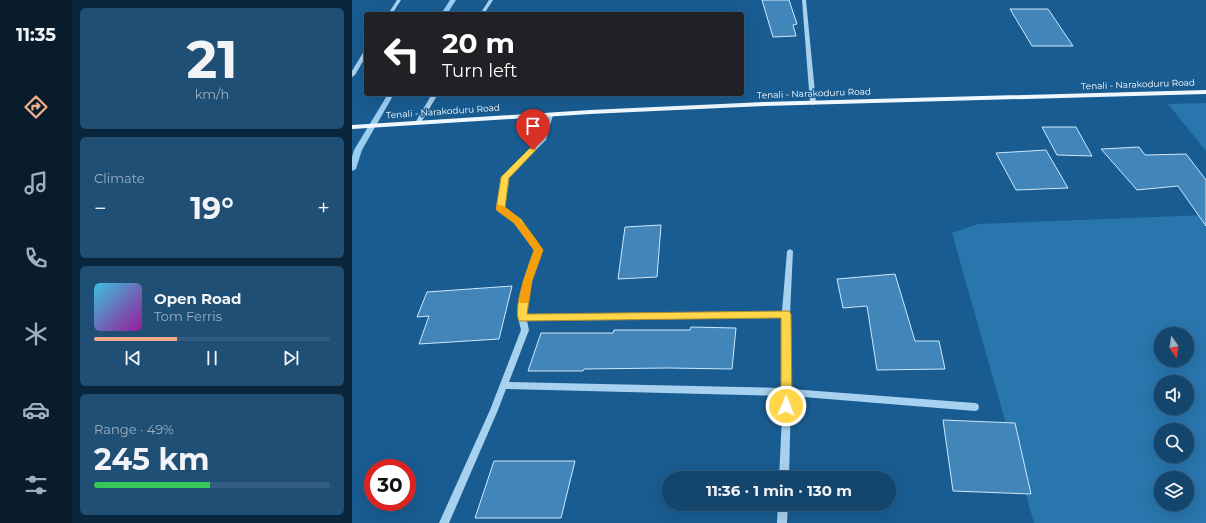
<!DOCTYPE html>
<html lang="en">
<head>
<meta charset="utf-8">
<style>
  :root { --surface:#13456d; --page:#204f75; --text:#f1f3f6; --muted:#9db1c2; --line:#325d80; --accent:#eead8d }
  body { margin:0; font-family:Montserrat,sans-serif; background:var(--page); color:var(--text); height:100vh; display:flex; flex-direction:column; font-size:15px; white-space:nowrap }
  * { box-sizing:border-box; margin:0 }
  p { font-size:13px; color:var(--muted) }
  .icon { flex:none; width:22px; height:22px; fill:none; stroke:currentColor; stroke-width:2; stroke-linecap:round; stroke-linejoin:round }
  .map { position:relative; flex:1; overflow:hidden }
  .panel { display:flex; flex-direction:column; gap:8px; padding:8px; background:#0a263c; width:280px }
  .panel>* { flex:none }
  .top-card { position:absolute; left:12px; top:12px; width:380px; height:84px; border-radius:4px; box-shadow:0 4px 16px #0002,0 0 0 1px var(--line); background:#202124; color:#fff; overflow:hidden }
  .needle { width:26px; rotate:167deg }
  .fabs { position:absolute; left:802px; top:327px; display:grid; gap:8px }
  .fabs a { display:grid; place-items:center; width:40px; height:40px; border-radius:50%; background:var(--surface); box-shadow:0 4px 16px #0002,0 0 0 1px var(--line); font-size:20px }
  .speed { position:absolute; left:12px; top:459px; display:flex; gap:8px; font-size:20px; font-weight:700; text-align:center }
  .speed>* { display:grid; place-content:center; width:52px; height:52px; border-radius:50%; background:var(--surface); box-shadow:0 4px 16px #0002,0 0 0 1px var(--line); line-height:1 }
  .speed .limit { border:6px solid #d22; background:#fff; color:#111 }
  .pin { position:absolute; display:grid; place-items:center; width:34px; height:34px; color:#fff; margin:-41px -17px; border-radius:50% 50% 50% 0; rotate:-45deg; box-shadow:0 0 4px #0007 }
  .pin .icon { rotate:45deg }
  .me { position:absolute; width:44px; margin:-22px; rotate:1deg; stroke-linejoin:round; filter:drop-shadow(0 0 3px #0008) }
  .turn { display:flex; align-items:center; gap:14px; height:84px; padding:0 12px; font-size:18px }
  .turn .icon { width:52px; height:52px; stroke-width:2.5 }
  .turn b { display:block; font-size:28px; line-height:34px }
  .big { font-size:30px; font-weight:700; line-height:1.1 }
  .panel .card { flex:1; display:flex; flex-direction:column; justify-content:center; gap:6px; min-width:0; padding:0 14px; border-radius:6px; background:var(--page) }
  .panel .dial { align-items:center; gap:0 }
  .dial b { font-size:52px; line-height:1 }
  .song { display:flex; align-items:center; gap:12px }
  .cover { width:48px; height:48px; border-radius:6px; background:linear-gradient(135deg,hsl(190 70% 55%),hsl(300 70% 35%)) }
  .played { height:4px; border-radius:2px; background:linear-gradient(90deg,var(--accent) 35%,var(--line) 35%) }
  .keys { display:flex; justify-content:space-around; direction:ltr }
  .heat { display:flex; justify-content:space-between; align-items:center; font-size:22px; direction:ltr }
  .charge { height:6px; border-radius:3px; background:linear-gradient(90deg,#34c759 49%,var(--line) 0) }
  .trip { position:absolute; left:310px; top:471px; width:234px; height:40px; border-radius:20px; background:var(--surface); box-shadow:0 4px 16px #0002,0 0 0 1px var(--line); font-weight:700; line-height:40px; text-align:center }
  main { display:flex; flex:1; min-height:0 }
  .tabs { display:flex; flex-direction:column; width:72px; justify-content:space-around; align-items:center; background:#081c2c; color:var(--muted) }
  .tabs .icon { width:28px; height:28px }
  .tabs .on { color:var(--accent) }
  .tabs b { font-size:18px; color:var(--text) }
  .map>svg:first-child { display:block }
  .green { fill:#2975ad; fill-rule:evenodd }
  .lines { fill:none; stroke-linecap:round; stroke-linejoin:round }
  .stream { fill:#9bcdf1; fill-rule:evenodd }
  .building { fill:#4286b9; stroke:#cfe8fb }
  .minor { fill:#a8d1ef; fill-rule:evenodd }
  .major { fill:#f0f8ff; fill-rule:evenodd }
  .route { fill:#ffd54a; stroke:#a68a30 }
  .slow { fill:#f59e0b }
  .labels { text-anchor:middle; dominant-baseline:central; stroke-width:3; stroke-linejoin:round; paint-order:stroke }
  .far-street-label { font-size:9px; fill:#fff; stroke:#195c91 }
</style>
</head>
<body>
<main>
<nav class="tabs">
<b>11:35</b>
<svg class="icon on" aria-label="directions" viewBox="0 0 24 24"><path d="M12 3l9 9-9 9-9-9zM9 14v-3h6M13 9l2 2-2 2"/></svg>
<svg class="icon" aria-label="music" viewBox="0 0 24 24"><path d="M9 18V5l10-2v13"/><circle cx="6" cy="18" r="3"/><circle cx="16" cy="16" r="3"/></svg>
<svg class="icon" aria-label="phone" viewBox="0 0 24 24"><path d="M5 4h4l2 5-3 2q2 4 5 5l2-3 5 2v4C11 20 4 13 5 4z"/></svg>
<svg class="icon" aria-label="climate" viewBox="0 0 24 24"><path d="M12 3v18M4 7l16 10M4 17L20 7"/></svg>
<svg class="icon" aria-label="car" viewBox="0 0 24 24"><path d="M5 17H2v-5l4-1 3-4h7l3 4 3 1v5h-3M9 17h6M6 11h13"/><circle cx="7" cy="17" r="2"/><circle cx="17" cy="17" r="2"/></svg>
<svg class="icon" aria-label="filters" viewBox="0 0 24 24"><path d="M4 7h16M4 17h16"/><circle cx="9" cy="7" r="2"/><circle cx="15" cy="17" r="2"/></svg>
</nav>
<section class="panel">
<div class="card dial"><b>21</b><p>km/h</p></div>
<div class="card"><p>Climate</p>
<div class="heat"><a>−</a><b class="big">19°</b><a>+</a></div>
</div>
<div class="card">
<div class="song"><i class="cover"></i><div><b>Open Road</b><p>Tom Ferris</p></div></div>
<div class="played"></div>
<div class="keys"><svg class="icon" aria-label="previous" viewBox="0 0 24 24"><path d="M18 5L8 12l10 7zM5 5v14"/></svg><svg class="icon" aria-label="pause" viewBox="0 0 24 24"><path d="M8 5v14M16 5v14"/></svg><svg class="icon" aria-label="next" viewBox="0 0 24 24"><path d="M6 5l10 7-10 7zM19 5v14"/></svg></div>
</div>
<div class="card"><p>Range · 49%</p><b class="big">245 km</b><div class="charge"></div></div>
</section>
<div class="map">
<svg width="854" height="523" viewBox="0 0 854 523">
  <rect width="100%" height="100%" fill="#195c91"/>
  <path class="green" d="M 854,103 L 854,151 L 816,104 Z
    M 854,215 L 854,523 L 682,523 L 600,233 L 626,224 ZM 809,334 L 835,334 L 835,360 L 809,360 ZM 809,382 L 835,382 L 835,408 L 809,408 ZM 809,430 L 835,430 L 835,456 L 809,456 ZM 809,478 L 835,478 L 835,504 L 809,504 Z"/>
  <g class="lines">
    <path class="stream" d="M 98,0 L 104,0 L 95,14 L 89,14 Z
      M 36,94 L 42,94 L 10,150 L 4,169 L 0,171 L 0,157 L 2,150 Z"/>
  </g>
  <path class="building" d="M 410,0 L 437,0 L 445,24 L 441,25 L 444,36 L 421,37 Z
    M 658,9 L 696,9 L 721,46 L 680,46 Z
    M 690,127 L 724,127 L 740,156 L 705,155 Z
    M 787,147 L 793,155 L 834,154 L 854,180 L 854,226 L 826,186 L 785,190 L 749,149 Z
    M 694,150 L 716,188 L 664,190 L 644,153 Z
    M 309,225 L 305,277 L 266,279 L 273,227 Z
    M 543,274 L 563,341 L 587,341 L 593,369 L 525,370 L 515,306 L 491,308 L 485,279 Z
    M 160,286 L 147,339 L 67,344 L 77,316 L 65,317 L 75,292 Z
    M 339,327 L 384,328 L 380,369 L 315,368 L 232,369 L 231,371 L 176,371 L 189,333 L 261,333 L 262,330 L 338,330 Z
    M 591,420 L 663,423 L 679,494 L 601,491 Z
    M 142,461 L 223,461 L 209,518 L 123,518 Z"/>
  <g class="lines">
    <path class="minor" d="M 45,0 L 49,0 L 40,14 L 36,14 Z
      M 137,0 L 141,0 L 132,14 L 128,14 Z
      M 450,0 L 454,0 L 464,103 L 461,105 L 458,103 Z
      M 12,51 L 14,51 L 14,56 L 3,75 L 0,77 L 0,71 Z
      M 80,94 L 86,94 L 68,124 L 64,124 L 63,123 Z
      M 198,113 L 201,115 L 194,140 L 156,178 L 151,208 L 167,219 L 189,250 L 180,281 L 174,311 L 174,315 L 430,311 L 435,251 L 438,249 L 441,251 L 438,314 L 439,389 L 623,403 L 626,404 L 627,407 L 626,410 L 623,411 L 439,396 L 437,478 L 427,478 L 431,396 L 154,389 L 146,410 L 97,523 L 87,523 L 138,410 L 169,330 L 166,318 L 166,311 L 172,281 L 182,250 L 163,223 L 145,209 L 150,177 L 189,138 L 195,115 ZM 430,317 L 431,388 L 157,382 L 177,330 L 175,321 Z
      M 426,504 L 436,504 L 435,523 L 425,523 Z"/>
    <path class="major" d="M 854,90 L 854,94 L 412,106 L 238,114 L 0,129 L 0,125 L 238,110 L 412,102 Z"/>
  </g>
  <path class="route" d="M 178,148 L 183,148 L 184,150 L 157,178 L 153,208 L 169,219 L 191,250 L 180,281 L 175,314 L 437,311 L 439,314 L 440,406 L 438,410 L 434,411 L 430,410 L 429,406 L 429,318 L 167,321 C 160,308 177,265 182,250 L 162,223 L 144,209 L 149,177 Z"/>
  <path class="slow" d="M 145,205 C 157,202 185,239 191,250 L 180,281 L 177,300 L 175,303 L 168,303 L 167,300 L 171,281 L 182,250 L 162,223 L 145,211 L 144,209 Z"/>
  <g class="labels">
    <g class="far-street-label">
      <text transform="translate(786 84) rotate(-2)">Tenali - Narakoduru Road</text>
      <text transform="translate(462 93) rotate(-2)">Tenali - Narakoduru Road</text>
      <text transform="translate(91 111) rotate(-4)">Tenali - Narakoduru Road</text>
    </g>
  </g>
</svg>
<div class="fabs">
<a><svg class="needle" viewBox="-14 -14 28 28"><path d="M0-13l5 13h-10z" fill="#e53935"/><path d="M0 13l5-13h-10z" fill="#9db1c2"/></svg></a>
<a><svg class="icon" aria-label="sound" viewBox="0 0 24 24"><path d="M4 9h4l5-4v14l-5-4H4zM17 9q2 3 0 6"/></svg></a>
<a><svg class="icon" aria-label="search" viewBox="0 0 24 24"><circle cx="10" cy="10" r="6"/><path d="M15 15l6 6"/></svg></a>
<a><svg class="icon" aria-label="layers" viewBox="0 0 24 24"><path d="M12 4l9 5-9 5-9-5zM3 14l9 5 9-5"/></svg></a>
</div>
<div class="speed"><div class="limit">30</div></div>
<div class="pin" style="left:181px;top:150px;background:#d93025"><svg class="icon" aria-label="arrive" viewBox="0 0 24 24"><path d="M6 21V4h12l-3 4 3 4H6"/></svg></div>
<svg class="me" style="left:434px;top:406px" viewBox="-20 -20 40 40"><circle r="17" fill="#ffd54a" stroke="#fff" stroke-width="3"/><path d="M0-11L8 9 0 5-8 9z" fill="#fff"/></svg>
<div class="trip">11:36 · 1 min · 130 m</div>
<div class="top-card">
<div class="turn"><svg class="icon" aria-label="left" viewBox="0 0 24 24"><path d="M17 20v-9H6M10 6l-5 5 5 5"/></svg><div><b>20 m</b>Turn left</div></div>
</div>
</div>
</main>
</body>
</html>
